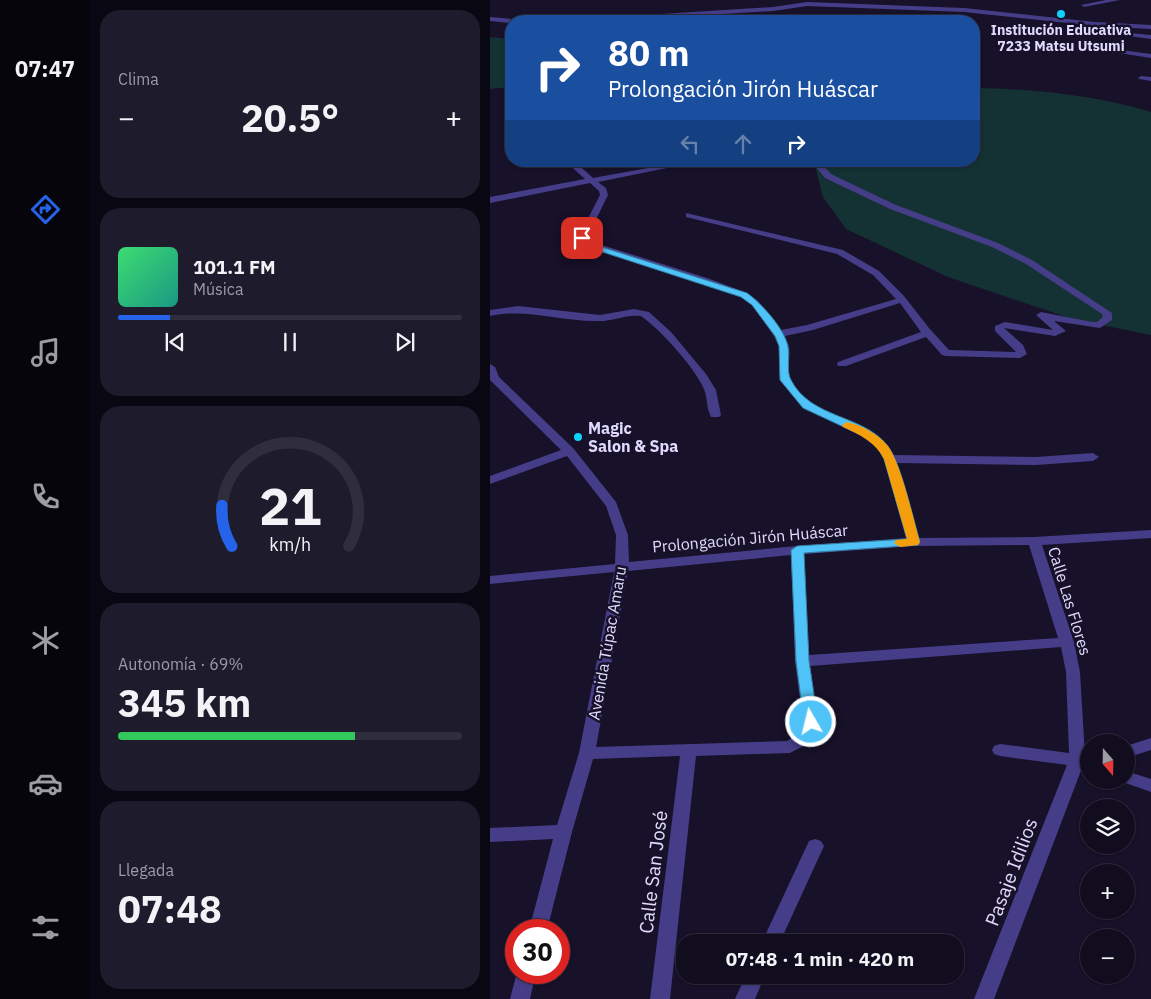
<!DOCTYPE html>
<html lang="es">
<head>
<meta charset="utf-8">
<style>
  :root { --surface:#110d1f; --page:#1e1b2c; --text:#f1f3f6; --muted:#9c9ca4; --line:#302d3d; --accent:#2563eb }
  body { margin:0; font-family:"IBM Plex Sans",sans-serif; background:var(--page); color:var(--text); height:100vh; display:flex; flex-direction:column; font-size:19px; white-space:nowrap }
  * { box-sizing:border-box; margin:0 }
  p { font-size:16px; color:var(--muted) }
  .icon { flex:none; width:28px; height:28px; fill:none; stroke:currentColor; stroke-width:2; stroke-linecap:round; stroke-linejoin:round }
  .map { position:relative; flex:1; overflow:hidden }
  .drawer { display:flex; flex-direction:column; gap:10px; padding:10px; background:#090711; width:400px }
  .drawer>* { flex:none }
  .banner { position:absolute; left:15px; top:15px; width:475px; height:152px; border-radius:20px; box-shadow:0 1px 4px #0004,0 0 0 1px var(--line); background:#1a4fa0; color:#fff; overflow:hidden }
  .needle { width:32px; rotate:160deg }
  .tools { position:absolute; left:590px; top:734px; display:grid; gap:10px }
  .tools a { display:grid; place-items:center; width:55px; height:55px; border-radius:50%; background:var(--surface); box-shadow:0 1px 4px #0004,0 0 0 1px var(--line); font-size:25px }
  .speed { position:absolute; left:15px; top:919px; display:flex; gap:10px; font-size:25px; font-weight:700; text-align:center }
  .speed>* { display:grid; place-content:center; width:65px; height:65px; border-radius:50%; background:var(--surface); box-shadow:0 1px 4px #0004,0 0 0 1px var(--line); line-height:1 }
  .speed .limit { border:8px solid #d22; background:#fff; color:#111 }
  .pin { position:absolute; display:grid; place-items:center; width:42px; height:42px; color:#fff; margin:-21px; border-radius:10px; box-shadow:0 2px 8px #0006 }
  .me { position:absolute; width:55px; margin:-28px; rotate:352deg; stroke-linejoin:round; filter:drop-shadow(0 0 4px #0008) }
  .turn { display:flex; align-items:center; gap:18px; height:105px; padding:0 20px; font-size:22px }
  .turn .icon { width:65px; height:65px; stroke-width:2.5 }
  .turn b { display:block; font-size:35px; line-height:42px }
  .lanes { display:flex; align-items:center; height:48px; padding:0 20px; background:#0003; justify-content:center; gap:25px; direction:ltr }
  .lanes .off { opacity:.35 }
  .big { font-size:38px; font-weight:700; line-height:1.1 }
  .drawer .widget { flex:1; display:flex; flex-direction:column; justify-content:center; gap:8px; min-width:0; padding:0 18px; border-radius:20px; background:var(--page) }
  .drawer .dial { align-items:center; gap:0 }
  .dial svg { height:130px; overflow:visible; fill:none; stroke:var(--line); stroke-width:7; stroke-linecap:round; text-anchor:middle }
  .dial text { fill:var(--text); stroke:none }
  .song { display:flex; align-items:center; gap:15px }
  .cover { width:60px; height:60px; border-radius:8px; background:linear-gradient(135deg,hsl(140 70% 55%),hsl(170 70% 35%)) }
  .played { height:5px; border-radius:2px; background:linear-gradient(90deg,var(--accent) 15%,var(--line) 15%) }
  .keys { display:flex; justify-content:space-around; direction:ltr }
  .heat { display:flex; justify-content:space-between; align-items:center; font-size:28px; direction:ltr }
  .charge { height:8px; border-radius:4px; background:linear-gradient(90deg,#34c759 69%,var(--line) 0) }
  .trip { position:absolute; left:186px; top:934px; width:288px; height:50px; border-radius:20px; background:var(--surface); box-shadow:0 1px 4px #0004,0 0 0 1px var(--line); font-weight:700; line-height:50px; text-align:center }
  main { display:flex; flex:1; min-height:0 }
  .dock { display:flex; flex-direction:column; width:90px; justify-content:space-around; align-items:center; background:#07050c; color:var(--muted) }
  .dock .icon { width:35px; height:35px }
  .dock .on { color:var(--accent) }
  .dock b { font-size:22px; color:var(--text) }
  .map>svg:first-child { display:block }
  .green { fill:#143233 }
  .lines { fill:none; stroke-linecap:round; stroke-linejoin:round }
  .minor { fill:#453d87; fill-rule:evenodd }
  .route { fill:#4fc3f7; stroke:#337fa1 }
  .slow { fill:#f59e0b }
  .poi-dot { fill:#0ad2fa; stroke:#171129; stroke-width:2 }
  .labels { text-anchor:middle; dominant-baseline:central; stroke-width:5; stroke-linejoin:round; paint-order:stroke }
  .far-poi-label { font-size:14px; font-weight:bold; fill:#e0dafe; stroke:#171129 }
  .poi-label { font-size:16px; font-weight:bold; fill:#e0dafe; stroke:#171129; text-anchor:start }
  .street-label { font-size:16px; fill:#e0dafe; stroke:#171129 }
  .near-street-label { font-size:19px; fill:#e0dafe; stroke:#171129 }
</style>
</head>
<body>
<main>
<nav class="dock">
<b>07:47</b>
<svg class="icon on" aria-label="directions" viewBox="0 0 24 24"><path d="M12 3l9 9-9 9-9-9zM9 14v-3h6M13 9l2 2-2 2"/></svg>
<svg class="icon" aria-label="music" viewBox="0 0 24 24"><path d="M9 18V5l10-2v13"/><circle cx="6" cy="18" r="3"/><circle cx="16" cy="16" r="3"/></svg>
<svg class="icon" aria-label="phone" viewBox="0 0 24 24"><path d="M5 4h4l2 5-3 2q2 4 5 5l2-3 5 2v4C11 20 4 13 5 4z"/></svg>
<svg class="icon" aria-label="climate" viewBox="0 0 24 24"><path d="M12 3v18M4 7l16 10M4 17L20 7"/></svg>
<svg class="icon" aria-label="car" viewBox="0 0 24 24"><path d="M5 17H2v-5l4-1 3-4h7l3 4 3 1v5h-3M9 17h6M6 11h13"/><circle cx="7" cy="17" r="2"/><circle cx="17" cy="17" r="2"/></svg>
<svg class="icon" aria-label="filters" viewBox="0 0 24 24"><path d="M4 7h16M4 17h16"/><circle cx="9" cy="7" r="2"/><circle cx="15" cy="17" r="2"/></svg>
</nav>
<section class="drawer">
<div class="widget"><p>Clima</p>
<div class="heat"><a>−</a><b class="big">20.5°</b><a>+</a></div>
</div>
<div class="widget">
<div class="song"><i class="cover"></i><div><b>101.1 FM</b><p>Música</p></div></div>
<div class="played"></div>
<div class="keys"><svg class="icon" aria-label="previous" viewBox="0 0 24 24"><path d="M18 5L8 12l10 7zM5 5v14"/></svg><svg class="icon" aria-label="pause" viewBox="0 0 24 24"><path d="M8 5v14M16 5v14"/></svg><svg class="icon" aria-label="next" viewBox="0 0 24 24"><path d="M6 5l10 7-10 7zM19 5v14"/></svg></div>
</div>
<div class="widget dial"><svg viewBox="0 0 100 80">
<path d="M14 69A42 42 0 1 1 86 69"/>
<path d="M14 69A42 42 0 0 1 8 44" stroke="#2563eb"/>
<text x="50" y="56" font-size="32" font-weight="700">21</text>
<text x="50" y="72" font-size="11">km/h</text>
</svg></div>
<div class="widget"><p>Autonomía · 69%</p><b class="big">345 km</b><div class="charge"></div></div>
<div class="widget"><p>Llegada</p><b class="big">07:48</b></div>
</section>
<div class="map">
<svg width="661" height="999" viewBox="0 0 661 999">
  <rect width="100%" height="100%" fill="#171129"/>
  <path class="green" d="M 0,37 L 21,39 L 21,87 L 0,89 Z
    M 484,88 C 544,89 603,95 661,112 L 661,335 L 582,319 L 458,277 L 356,229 L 333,197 L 325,166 L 313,161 L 484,161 Z"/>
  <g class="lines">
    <path class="minor" d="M 616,0 L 630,0 L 594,7 L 591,5 Z
      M 317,2 L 474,8 L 605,22 L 661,25 L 661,29 L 605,26 L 474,12 L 317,6 L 283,11 L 116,21 L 89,21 L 92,19 L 283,7 Z
      M 0,17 L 22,19 L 25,21 L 21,23 L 0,21 Z
      M 640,33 L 661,35 L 661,39 L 638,36 Z
      M 631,50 L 661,54 L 661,58 L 629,53 L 628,52 Z
      M 651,76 L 661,77 L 661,81 L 649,79 L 648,78 Z
      M 75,161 L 84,161 L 103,178 L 180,164 L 181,166 L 177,168 L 108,182 L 116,188 L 118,195 L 96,240 L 217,278 L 257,293 L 268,301 L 291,330 L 317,325 L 406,299 L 383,275 L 347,254 L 196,217 L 196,213 L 353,250 L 389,271 L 414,296 L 439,328 L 459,350 L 526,352 L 505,331 L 505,326 L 515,322 L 563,330 L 546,315 L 551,312 L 602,322 L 607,322 L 613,317 L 612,314 L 536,264 L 502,247 L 400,209 L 335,178 L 321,161 L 329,161 L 341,174 L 406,205 L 508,243 L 542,260 L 622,313 L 622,320 L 610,328 L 564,321 L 576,331 L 565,336 L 514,328 L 533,345 L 537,354 L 530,358 L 456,356 L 452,355 L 436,337 L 356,366 L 348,366 L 347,364 L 348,362 L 431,332 L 410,303 L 323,330 L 295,336 C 296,339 298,343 299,346 C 301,357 296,372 301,381 C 323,421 382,416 404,455 L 546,457 L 603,453 L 609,457 L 603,461 L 546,465 L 407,463 L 429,538 L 544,537 L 661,530 L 661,538 L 552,545 L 584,642 L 590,672 L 595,756 L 599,758 L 599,770 L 592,768 L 504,999 L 484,999 L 577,765 L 510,756 L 504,754 L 502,750 L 504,746 L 510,744 L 579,753 L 576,672 L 571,647 L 320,666 L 329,722 L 321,742 L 300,753 L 206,756 L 180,999 L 160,999 L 190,756 L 103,759 L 82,832 L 57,930 L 39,930 L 63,839 L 0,842 L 0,828 L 67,825 L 89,753 L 124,572 L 0,584 L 0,576 L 125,564 L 126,535 L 116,506 L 77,456 L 0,484 L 0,476 L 71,450 L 0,380 L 0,364 L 5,367 L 9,377 L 83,448 L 126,502 L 138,535 L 139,562 L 307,546 L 416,538 L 394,459 L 388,448 L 372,436 L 313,408 L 290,380 L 289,346 L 284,336 L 262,305 L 251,297 L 211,282 L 89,244 L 88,238 L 110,195 L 109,191 L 100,183 L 0,203 L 0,197 L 95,179 ZM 539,545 L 568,638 L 319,655 L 314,554 L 424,546 ZM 301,555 L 305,661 L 313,722 L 308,734 L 297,741 L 106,747 L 138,571 Z
      M 28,306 L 110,315 L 144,309 L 159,312 L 181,332 L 216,374 L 226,390 L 231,415 L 229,417 L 221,417 C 216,408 218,397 213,387 C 204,367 170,329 151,316 C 137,314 123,321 109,321 C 71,322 39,308 0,316 L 0,310 Z
      M 661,738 L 661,750 L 636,758 L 636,746 Z
      M 636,771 L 661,779 L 661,792 L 630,781 L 629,780 L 636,780 Z
      M 325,839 L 331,841 L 334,846 L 290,942 L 272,942 L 319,841 Z
      M 27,972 L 46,972 L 40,999 L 20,999 Z
      M 256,975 L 275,975 L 265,999 L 245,999 Z"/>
  </g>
  <path class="route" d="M 89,237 L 94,237 L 99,243 L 257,293 C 271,303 295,329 298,347 C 300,357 296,371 301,380 C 321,419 372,414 397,445 C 411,462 423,519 430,542 L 428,545 L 314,553 L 319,661 L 328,722 L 326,726 L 321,727 L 316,726 L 314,722 L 306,661 L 301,550 L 307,546 L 417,539 L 394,459 L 388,448 L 373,436 L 313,408 L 290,380 L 289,346 L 285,336 L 262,305 L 251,297 L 94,246 L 88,242 Z"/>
  <path class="slow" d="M 357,422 C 371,425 388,434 397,445 C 411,462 423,519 430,542 L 428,545 L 410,547 L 404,543 L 406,540 L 417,539 L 394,459 C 385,442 371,435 353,427 L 352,425 Z"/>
  <g class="poi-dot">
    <circle cx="571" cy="14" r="5"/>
    <circle cx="88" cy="437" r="5"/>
  </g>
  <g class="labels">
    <g class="far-poi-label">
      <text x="571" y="30">Institución Educativa<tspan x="571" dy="16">7233 Matsu Utsumi</tspan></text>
    </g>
    <g class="poi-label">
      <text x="98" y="428">Magic<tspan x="98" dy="18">Salon &amp; Spa</tspan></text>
    </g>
    <g class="street-label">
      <text transform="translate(260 538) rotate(-5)">Prolongación Jirón Huáscar</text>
      <text transform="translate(580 601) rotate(73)">Calle Las Flores</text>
      <text transform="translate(117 643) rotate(-80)">Avenida Túpac Amaru</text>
    </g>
    <g class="near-street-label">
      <text transform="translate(163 872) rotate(-83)">Calle San José</text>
      <text transform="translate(521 872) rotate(-69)">Pasaje Idilios</text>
    </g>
  </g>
</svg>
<div class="tools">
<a><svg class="needle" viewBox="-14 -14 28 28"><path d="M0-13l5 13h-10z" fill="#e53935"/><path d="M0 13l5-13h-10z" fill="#9c9ca4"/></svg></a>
<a><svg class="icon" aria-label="layers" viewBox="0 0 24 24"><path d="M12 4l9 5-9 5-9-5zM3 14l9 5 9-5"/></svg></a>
<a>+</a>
<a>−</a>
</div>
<div class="speed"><div class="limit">30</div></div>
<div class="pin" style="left:92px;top:238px;background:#d93025"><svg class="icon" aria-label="arrive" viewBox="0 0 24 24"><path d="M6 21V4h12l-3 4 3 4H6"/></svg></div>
<svg class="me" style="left:321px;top:722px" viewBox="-20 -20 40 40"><circle r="17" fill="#4fc3f7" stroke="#fff" stroke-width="3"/><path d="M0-11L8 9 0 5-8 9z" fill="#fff"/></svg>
<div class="trip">07:48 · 1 min · 420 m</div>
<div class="banner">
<div class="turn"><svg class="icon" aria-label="right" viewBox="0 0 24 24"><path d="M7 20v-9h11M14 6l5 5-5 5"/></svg><div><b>80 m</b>Prolongación Jirón Huáscar</div></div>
<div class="lanes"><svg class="icon off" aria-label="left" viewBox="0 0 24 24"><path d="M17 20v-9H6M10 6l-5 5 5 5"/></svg><svg class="icon off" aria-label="ahead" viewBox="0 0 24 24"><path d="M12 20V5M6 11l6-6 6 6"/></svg><svg class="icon" aria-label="right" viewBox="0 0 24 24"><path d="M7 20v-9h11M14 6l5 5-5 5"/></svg></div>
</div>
</div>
</main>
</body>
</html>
